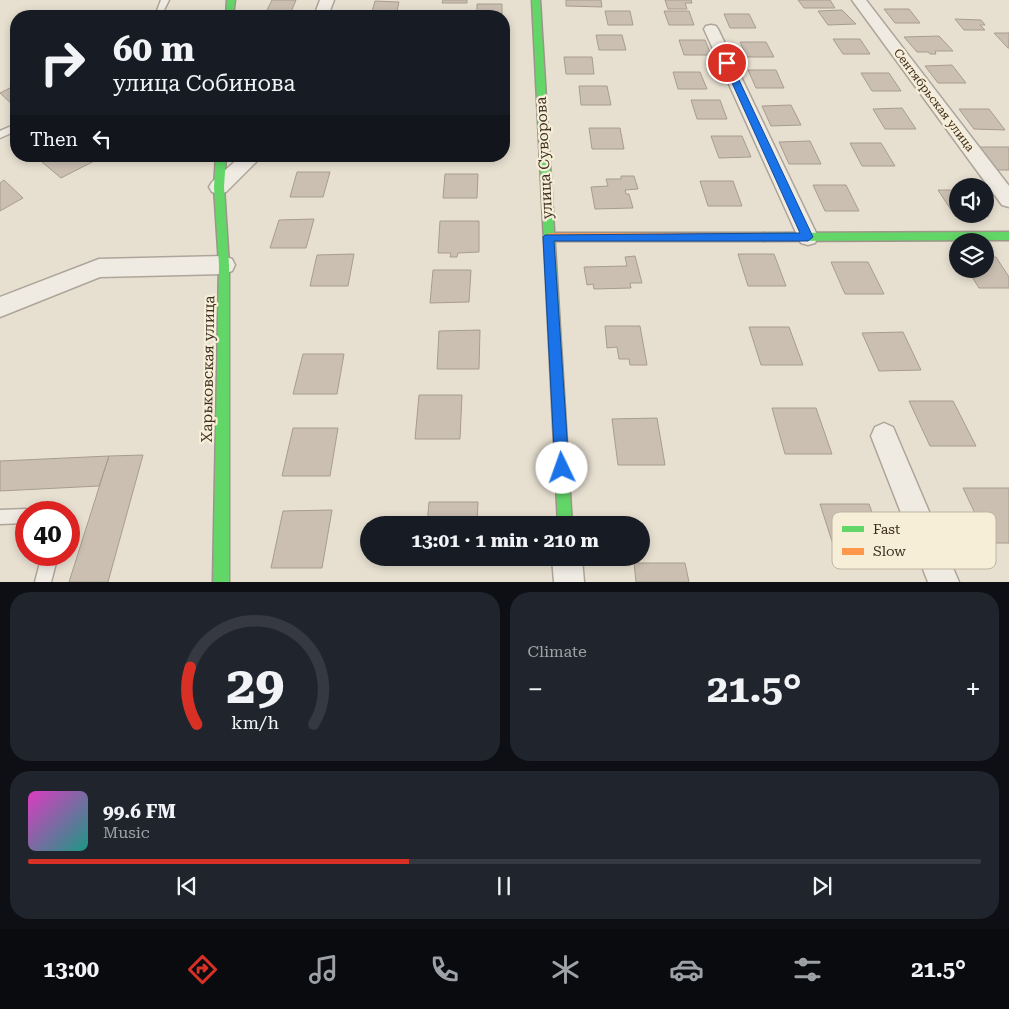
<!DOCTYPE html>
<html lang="en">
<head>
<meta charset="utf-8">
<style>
  :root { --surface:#171b24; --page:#20242c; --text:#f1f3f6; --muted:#9ea1a6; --line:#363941; --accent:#d93025 }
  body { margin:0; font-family:"Roboto Serif",serif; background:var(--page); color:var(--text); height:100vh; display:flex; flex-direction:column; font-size:19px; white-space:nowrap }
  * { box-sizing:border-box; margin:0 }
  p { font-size:16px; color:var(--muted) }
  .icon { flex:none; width:28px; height:28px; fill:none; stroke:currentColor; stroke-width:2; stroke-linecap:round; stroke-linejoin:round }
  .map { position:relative; height:582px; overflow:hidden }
  .sheet { display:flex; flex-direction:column; gap:10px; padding:10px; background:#0d0f14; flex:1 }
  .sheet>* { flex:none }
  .hud { position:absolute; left:10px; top:10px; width:500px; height:152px; border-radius:20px; box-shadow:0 2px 8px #0003; background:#171b24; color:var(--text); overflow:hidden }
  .controls { position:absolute; left:949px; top:178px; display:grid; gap:10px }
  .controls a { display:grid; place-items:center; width:45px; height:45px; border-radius:50%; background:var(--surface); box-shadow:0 2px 8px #0003; font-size:25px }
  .speed { position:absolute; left:15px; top:501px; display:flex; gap:10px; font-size:25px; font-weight:700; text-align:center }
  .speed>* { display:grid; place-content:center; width:65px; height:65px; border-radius:50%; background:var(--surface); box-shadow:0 2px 8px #0003; line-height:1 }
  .speed .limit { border:8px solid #d22; background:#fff; color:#111 }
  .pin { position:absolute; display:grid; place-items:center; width:42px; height:42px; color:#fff; margin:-21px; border:2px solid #fff; border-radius:50%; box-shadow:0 1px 5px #0007 }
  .me { position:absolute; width:55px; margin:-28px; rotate:357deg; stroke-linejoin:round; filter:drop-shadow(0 0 4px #0008) }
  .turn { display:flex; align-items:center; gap:18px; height:105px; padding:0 20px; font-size:22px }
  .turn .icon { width:65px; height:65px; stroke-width:2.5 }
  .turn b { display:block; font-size:35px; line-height:42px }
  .then { display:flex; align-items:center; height:48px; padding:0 20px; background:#0003; gap:10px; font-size:19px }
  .big { font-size:38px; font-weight:700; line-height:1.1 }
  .sheet .widget { flex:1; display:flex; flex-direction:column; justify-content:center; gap:8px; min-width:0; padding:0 18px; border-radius:20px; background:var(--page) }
  .sheet .dial { align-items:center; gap:0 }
  .dial svg { height:130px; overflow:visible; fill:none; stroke:var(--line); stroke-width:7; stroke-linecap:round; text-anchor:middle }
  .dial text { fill:var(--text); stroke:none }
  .song { display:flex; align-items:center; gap:15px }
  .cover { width:60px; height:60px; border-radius:8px; background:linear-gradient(135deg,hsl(310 70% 55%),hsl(170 70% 35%)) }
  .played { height:5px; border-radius:2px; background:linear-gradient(90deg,var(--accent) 40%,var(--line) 40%) }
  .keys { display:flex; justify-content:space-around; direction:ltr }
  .heat { display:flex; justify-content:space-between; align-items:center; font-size:28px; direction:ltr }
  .sheet .tiles { flex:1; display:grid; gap:10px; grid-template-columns:1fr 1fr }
  .widget:last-child { grid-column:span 2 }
  .trip { position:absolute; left:360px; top:516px; width:290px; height:50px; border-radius:25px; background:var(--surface); box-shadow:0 2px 8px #0003; font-weight:700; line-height:50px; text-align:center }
  .tabs { display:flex; height:80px; justify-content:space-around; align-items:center; background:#090b0e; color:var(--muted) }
  .tabs .icon { width:35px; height:35px }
  .tabs .selected { color:var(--accent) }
  .tabs b { font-size:22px; color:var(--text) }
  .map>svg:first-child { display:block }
  .building { fill:#cbbfb2; stroke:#a89c90 }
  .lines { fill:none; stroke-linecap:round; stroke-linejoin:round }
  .lane-casing { stroke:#ada599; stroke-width:3 }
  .street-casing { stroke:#ada599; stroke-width:3 }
  .fast-casing { stroke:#9c958a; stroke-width:3 }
  .slow-casing { stroke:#9c958a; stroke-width:3 }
  .lane { fill:#efebe3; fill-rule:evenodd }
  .street { fill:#efebe3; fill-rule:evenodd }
  .fast { fill:#63d668; fill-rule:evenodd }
  .slow { fill:#ff974d; fill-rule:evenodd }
  .route { fill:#1a73e8; stroke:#114b97 }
  .labels { text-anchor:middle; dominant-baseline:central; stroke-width:4.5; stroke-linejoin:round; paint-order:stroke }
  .far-street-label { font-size:12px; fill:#3d2e20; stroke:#f7eed8 }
  .street-label { font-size:15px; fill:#3d2e20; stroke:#f7eed8 }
  .key { fill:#f7eed8; stroke:#bfb4a1; stroke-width:1 }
  .key-label { font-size:14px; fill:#3d2e20 }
</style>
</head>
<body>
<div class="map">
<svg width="1009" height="582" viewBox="0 0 1009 582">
  <rect width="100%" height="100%" fill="#e7e0d1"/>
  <path class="building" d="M 272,0 L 296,0 L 291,12 L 266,12 Z
    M 443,0 L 467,0 L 467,3 L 442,3 Z
    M 566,0 L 601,0 L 602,7 L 566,6 Z
    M 665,0 L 691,0 L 692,3 L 685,3 L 687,9 L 668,9 Z
    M 798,0 L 830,0 L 835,8 L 804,8 Z
    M 375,1 L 399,2 L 396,15 L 371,15 Z
    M 477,4 L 502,4 L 502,16 L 477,16 Z
    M 884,9 L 909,9 L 920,23 L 895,23 Z
    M 842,10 L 856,24 L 828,25 L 818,11 Z
    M 605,11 L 630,11 L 633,25 L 608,25 Z
    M 664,11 L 689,11 L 694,25 L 669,25 Z
    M 84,14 L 109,14 L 107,16 L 82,16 Z
    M 724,14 L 749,14 L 756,28 L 730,28 Z
    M 955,19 L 981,20 L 985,25 L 980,25 L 985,30 L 964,30 Z
    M 994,33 L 1009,33 L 1009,48 L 1008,48 Z
    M 596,35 L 622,35 L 626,50 L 599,50 Z
    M 939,36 L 953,51 L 935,51 L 936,54 L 930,54 L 928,52 L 917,52 L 904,37 Z
    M 833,39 L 860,39 L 870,54 L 843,54 Z
    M 679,40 L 705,40 L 711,55 L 684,55 Z
    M 740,42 L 766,42 L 774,57 L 747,57 Z
    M 564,57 L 592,57 L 594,74 L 566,74 Z
    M 952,65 L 966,83 L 938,83 L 925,66 Z
    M 748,70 L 776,70 L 784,88 L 756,88 Z
    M 673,72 L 700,72 L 707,89 L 678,89 Z
    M 861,73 L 889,73 L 901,91 L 872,91 Z
    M 16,85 L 16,106 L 15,107 L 0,93 Z
    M 579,86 L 607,86 L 611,105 L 581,105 Z
    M 691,100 L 720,100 L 727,119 L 697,119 Z
    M 791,105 L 801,125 L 771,126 L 762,106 Z
    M 902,108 L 916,129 L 885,129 L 873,109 Z
    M 959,109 L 989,109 L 1005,130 L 974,129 Z
    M 589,128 L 620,128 L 624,149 L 592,149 Z
    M 711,136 L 742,136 L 751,157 L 719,158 Z
    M 810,141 L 821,164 L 789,164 L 779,142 Z
    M 850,143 L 881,143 L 895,166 L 862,166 Z
    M 980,147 L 1009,147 L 1009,170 L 997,170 Z
    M 52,156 L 98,156 L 100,158 L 61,178 L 42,162 Z
    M 297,172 L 330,172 L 323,197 L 290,197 Z
    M 445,174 L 478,174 L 477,198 L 443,198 Z
    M 621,176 L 634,176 L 638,189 L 625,190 L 626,194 L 629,194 L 633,208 L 595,209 L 591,187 L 608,186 L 606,179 L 621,179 Z
    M 4,180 L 23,198 L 0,211 L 0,183 Z
    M 700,181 L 733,181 L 742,206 L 708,206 Z
    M 813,185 L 846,185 L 859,211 L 825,211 Z
    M 938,190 L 958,190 L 958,214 L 985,214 L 985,210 L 989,216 L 955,216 Z
    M 314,219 L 306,248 L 270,248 L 279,220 Z
    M 440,221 L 479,221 L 479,252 L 458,253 L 457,257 L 450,257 L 451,253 L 438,253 Z
    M 354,254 L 348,286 L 310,286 L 317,255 Z
    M 738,254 L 774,254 L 786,286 L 748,286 Z
    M 635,256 L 642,283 L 630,283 L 631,288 L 594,289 L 593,284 L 587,285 L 584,267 L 627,266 L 625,257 Z
    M 985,257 L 996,257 L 1009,277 L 1009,288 L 979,288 L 967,269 L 985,269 Z
    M 831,262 L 868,262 L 884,294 L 845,294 Z
    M 433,270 L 471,270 L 469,302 L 430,303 Z
    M 605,326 L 640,326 L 647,365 L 630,365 L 629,359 L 619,359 L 617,347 L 607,348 Z
    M 749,327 L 789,327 L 803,365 L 761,365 Z
    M 480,330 L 479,369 L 437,369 L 439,331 Z
    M 903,332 L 921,370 L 879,371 L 862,333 Z
    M 303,354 L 344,354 L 337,394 L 293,394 Z
    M 419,395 L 462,395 L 460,439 L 415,439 Z
    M 909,401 L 953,401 L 976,446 L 930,446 Z
    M 772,408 L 816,408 L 832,454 L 785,454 Z
    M 657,418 L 665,465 L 618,465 L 612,419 Z
    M 293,428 L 338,428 L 330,476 L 282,476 Z
    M 143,455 L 108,582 L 69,582 L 109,456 Z
    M 109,456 L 99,486 L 0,491 L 0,461 Z
    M 963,488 L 1009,488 L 1009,543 L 989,543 Z
    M 429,502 L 478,502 L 477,525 L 427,525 Z
    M 820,504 L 869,504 L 889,560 L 838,560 Z
    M 332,510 L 322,568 L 271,568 L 283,511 Z
    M 634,563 L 685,563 L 689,582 L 636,582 Z"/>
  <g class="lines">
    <g class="lane-casing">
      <path id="lane" d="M 161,0 L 169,0 L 161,16 L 155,16 Z
        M 16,124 L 16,131 L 0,138 L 0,131 Z
        M 26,509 L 32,512 L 26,512 L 26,523 L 0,524 L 0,510 Z
        M 42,555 L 58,555 L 51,582 L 35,582 Z"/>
    </g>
    <g class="street-casing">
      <path id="street" d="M 320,0 L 334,0 L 328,16 L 314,16 Z
        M 852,0 L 866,0 L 1009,186 L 1009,207 L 1002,205 Z
        M 711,25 L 716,26 L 718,29 L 818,237 L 815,243 L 808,245 L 801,243 L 798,237 L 704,29 L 706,26 Z
        M 241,156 L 262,156 L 226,192 L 219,194 L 212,192 L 209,187 L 212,182 Z
        M 224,256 L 232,259 L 235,265 L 232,271 L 224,274 L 100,277 L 0,317 L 0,297 L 99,259 Z
        M 884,423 L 893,427 L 959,582 L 928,582 L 871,436 L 875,427 Z
        M 552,558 L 582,558 L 584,582 L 554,582 Z"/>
    </g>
    <g class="fast-casing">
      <path id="fast" d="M 227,0 L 235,0 L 233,16 L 226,16 Z
        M 532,0 L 540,0 L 572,525 L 558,525 Z
        M 216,156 L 226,156 L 224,187 L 229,265 L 229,582 L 213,582 L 219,265 L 214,187 Z
        M 1009,232 L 1009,240 L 764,241 L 759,237 L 764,233 Z"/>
    </g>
    <g class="slow-casing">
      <path id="slow" d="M 549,233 L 764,233 L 769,237 L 764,241 L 549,241 L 544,237 Z"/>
    </g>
    <use href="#lane" class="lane"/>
    <use href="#street" class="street"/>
    <use href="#fast" class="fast"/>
    <use href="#slow" class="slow"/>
  </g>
  <path class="route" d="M 725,62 L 731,63 L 813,237 L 808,241 L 554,241 L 569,468 L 567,472 L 562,474 L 557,472 L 555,468 L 543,237 L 545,235 L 800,233 L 723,63 Z"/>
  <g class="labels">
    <g class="far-street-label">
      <text transform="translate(934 100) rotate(53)">Сентябрьская улица</text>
    </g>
    <g class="street-label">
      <text transform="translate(544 158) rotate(-93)">улица Суворова</text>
      <text transform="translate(208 369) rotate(-89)">Харьковская улица</text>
    </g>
  </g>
  <rect x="832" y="512" width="164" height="57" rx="8" class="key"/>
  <rect x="842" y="526" width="22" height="6" fill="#63d668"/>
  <rect x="842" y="548" width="22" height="7" fill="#ff974d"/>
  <g class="key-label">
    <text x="873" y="534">Fast</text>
    <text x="873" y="556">Slow</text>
  </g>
</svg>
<div class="controls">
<a><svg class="icon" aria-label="sound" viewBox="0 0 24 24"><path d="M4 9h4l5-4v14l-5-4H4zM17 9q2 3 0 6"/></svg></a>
<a><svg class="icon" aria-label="layers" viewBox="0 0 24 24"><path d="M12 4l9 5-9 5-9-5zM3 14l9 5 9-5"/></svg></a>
</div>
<div class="speed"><div class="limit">40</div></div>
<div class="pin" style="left:727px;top:63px;background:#d93025"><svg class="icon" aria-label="arrive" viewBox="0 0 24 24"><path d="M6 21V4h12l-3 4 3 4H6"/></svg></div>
<svg class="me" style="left:562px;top:468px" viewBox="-20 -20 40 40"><circle r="19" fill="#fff"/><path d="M0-13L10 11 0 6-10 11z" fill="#1a73e8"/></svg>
<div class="trip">13:01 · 1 min · 210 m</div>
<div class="hud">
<div class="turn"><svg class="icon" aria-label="right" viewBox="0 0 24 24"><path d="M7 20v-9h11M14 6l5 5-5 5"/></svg><div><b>60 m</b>улица Собинова</div></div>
<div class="then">Then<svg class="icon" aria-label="left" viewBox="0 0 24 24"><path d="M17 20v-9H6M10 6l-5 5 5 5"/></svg></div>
</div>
</div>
<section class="sheet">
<div class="tiles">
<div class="widget dial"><svg viewBox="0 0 100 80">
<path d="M14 69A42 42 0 1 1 86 69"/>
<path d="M14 69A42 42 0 0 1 10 34" stroke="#d93025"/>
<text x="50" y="56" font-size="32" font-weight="700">29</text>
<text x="50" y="72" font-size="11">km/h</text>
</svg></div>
<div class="widget"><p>Climate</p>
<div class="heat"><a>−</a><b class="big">21.5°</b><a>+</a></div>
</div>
<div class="widget">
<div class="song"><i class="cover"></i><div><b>99.6 FM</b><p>Music</p></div></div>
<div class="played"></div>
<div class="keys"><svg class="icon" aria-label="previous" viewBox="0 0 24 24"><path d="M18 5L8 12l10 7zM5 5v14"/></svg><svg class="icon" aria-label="pause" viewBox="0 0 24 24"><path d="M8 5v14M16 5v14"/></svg><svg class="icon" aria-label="next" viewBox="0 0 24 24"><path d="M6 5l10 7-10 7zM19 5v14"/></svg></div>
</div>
</div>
</section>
<nav class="tabs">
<b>13:00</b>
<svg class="icon selected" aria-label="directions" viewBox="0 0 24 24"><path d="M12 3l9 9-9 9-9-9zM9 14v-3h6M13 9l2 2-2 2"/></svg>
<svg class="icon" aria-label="music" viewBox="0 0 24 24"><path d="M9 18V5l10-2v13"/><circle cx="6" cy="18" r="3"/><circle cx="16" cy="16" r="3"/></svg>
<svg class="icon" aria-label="phone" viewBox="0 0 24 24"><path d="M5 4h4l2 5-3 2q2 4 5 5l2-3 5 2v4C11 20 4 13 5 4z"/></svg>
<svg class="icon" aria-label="climate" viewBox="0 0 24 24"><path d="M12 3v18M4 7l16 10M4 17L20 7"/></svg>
<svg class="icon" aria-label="car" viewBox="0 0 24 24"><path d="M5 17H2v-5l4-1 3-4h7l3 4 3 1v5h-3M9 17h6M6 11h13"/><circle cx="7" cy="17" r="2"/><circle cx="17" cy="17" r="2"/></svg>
<svg class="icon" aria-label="filters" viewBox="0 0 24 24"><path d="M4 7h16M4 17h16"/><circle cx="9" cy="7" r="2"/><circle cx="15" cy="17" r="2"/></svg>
<b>21.5°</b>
</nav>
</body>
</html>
